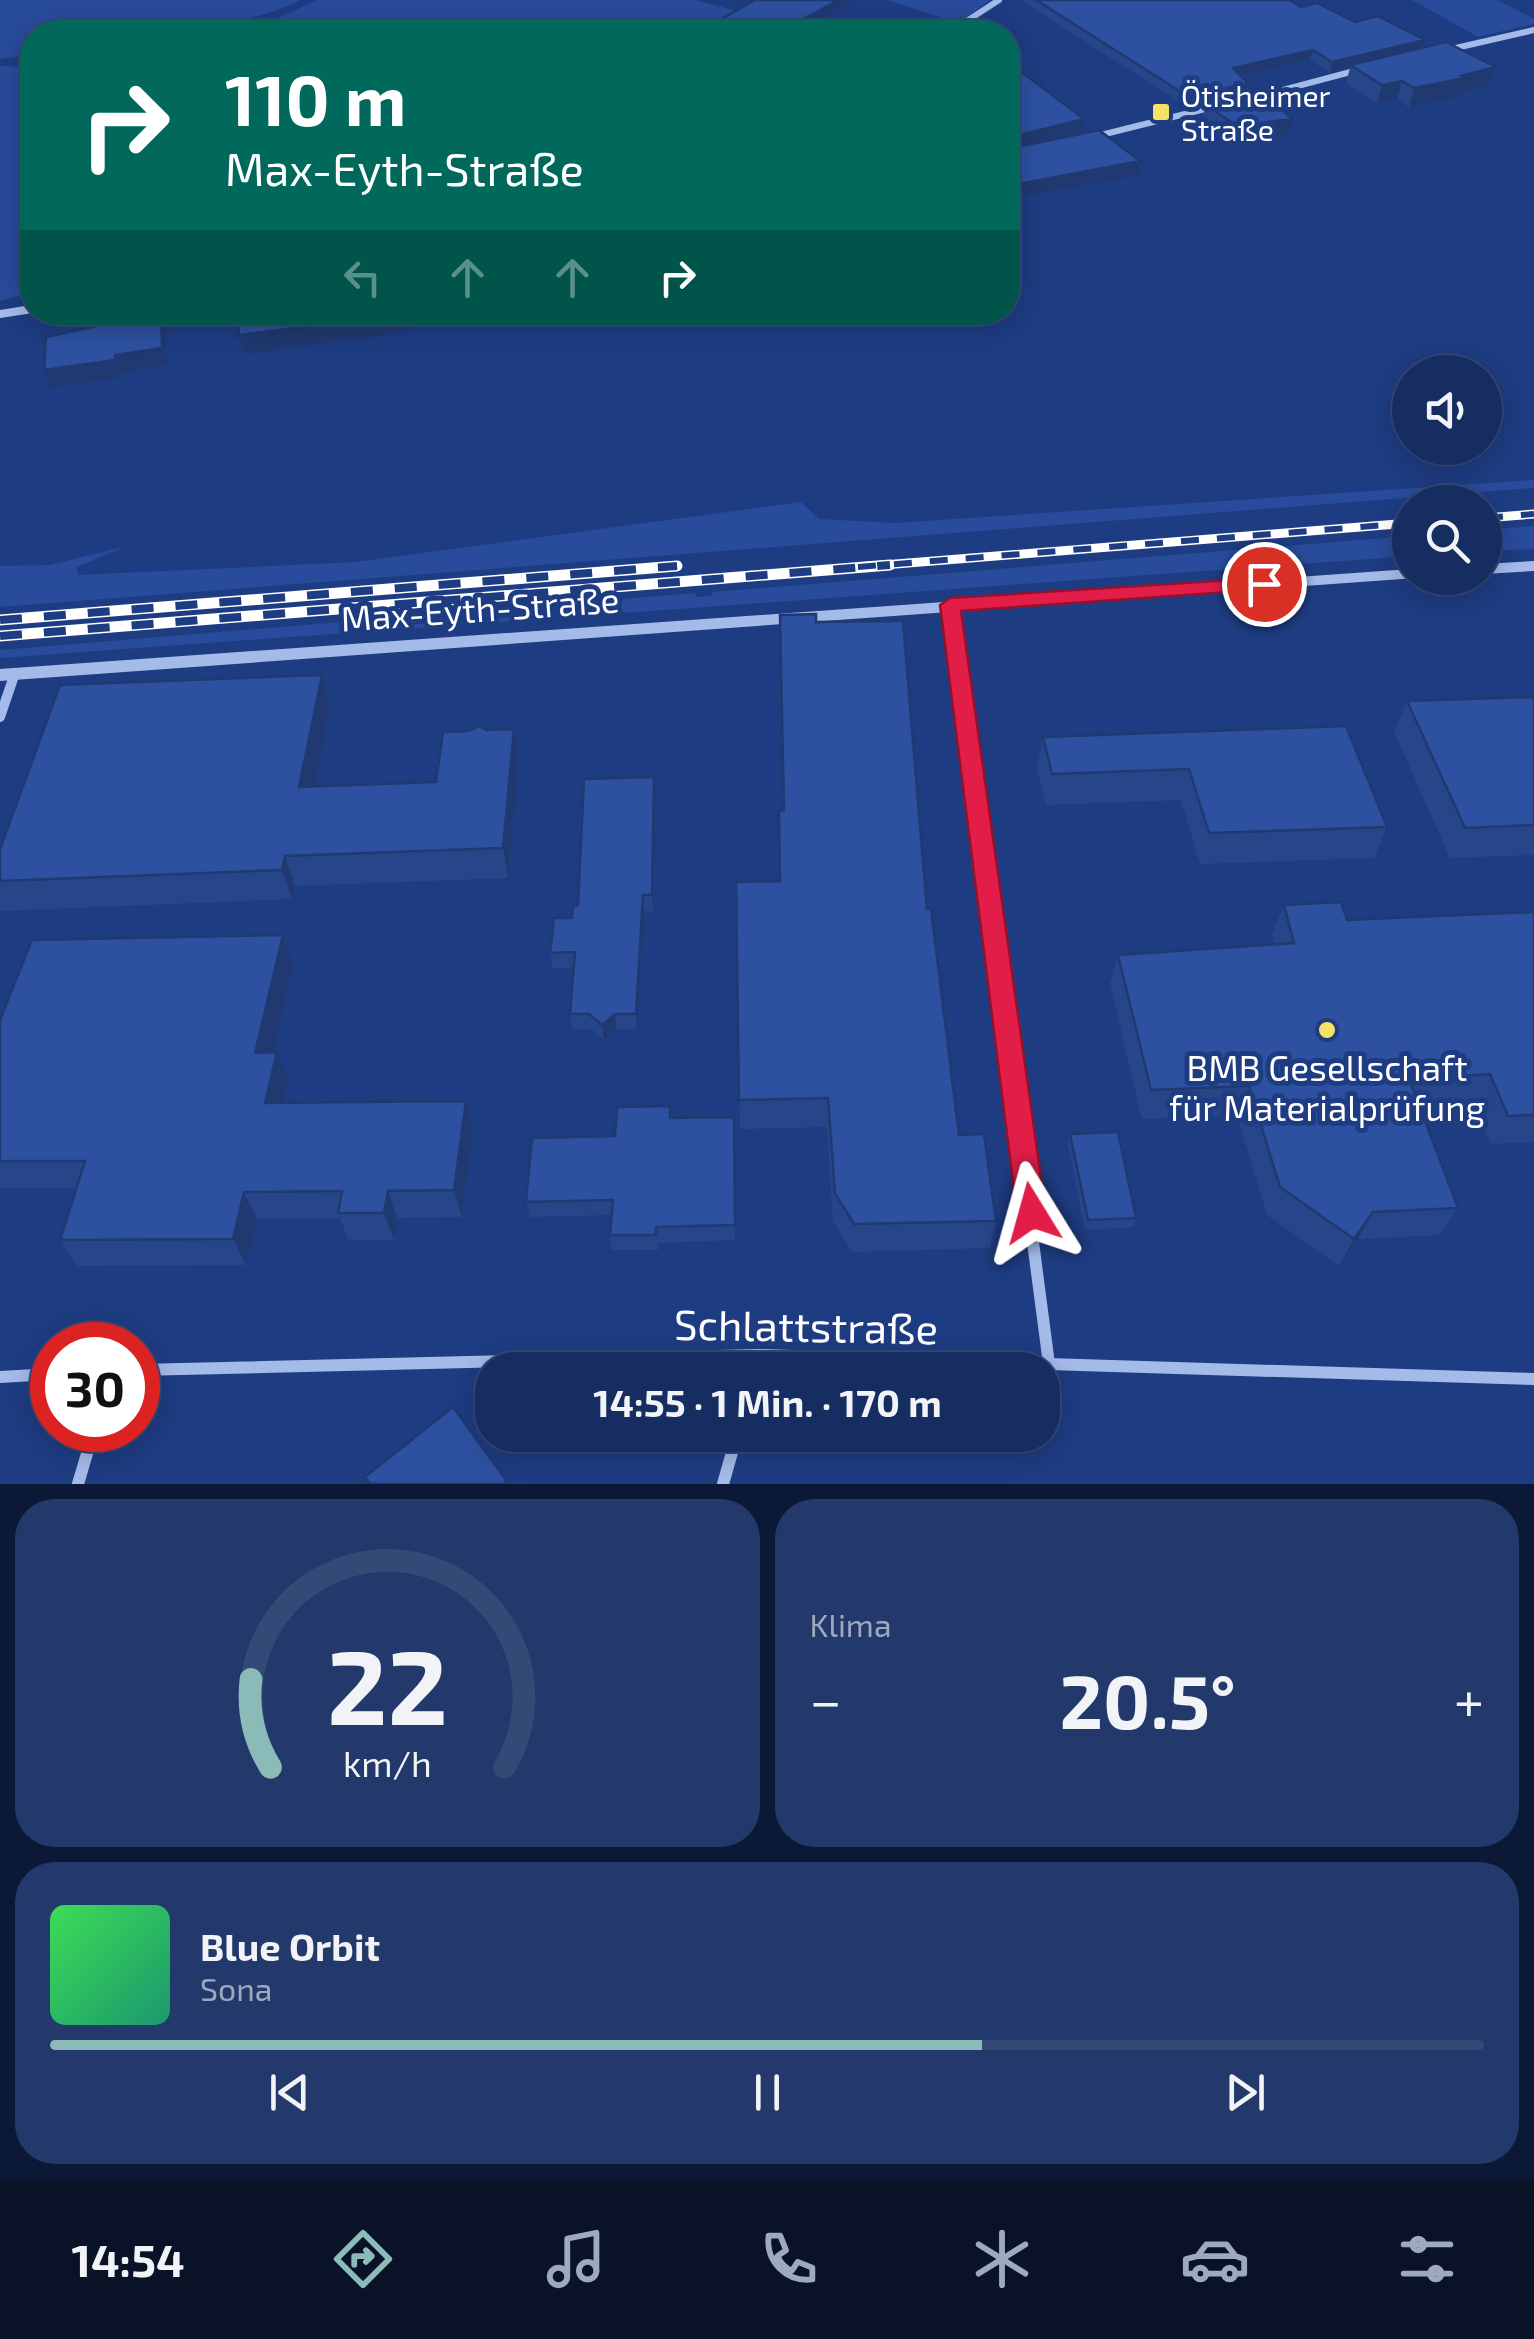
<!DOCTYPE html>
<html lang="de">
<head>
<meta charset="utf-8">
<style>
  :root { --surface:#162d62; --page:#23396b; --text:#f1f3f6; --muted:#9ea8be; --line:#354977; --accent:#8bbbb9 }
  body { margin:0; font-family:"Exo 2",sans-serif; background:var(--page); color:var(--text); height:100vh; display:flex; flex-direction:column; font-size:38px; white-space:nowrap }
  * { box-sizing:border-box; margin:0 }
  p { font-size:32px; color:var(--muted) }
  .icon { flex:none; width:55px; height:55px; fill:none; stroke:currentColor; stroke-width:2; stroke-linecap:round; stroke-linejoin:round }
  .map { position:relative; height:1484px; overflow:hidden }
  .details { display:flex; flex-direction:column; gap:15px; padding:15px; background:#0c1936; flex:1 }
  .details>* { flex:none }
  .banner { position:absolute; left:20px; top:20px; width:1000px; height:305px; border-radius:40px; box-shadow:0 5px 25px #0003,0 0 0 2px var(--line); background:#00695c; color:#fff; overflow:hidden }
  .buttons { position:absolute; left:1392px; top:355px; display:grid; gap:20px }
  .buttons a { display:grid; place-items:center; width:110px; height:110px; border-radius:50%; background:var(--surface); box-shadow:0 5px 25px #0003,0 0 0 2px var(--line); font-size:50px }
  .speed { position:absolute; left:30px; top:1322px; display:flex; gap:20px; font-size:50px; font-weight:700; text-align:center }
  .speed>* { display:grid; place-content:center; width:130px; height:130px; border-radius:50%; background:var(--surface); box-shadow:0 5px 25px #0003,0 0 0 2px var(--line); line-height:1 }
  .speed .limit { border:15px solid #d22; background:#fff; color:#111 }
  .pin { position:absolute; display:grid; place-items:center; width:85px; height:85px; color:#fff; margin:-42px; border:5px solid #fff; border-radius:50%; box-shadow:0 2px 10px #0007 }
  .me { position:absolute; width:110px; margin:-55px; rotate:352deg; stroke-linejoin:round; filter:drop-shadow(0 0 8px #0008) }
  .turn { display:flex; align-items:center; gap:35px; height:210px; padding:0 40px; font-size:45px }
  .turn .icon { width:130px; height:130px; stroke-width:2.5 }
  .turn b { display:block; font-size:70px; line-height:85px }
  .lanes { display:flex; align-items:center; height:95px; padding:0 40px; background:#0003; justify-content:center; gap:50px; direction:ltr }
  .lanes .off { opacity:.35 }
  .big { font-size:75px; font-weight:700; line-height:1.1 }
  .details .tile { flex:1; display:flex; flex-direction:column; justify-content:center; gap:15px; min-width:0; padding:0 35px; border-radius:40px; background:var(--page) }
  .details .dial { align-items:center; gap:0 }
  .dial svg { height:260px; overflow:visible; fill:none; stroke:var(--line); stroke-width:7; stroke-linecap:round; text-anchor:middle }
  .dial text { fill:var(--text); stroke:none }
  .song { display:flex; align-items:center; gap:30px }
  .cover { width:120px; height:120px; border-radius:15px; background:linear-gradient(135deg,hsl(130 70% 55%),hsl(160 70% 35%)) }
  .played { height:10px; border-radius:5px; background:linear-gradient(90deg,var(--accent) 65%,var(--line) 65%) }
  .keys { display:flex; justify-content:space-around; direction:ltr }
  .heat { display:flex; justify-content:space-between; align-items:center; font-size:55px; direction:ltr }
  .details .tiles { flex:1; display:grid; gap:15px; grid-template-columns:1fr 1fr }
  .tile:last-child { grid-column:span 2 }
  .trip { position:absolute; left:475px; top:1352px; width:585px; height:100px; border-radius:40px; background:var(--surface); box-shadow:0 5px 25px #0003,0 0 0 2px var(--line); font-weight:700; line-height:100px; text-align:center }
  .tab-bar { display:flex; height:160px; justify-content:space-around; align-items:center; background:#091227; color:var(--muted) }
  .tab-bar .icon { width:70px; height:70px }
  .tab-bar .on { color:var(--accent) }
  .tab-bar b { font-size:45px; color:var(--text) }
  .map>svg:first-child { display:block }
  .green { fill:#284b9b }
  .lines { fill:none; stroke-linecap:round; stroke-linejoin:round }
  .minor-far3 { stroke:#a4bae9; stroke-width:6 }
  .minor-far2 { stroke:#a4bae9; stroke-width:8 }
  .minor-far1 { stroke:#a4bae9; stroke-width:10 }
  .minor { stroke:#a4bae9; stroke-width:12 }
  .tertiary { fill:#a4bae9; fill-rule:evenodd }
  .rail-far1-casing { stroke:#fff; stroke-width:9 }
  .rail-casing { stroke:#fff; stroke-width:11 }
  .rail-far1 { stroke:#1e3c82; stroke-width:6; stroke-dasharray:18; stroke-linecap:butt }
  .rail { stroke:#1e3c82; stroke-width:8; stroke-dasharray:22; stroke-linecap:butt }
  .wall { fill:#27468a }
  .shaded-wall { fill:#203970 }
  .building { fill:#2d51a0; stroke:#203970; stroke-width:2.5 }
  .route { fill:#e11d48; stroke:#92132f; stroke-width:2.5 }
  .poi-dot { fill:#f8e263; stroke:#1e3c82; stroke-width:4 }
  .labels { text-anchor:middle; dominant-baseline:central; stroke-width:10; stroke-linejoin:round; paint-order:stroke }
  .far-poi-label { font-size:30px; fill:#fff; stroke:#1e3c82; text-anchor:start }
  .street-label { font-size:35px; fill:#fff; stroke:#1e3c82 }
  .poi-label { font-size:35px; fill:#fff; stroke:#1e3c82 }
  .near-street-label { font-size:42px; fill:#fff; stroke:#1e3c82 }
</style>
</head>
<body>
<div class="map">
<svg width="1534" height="1484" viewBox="0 0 1534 1484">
  <rect width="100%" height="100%" fill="#1e3c82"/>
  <path class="green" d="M 0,0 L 300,0 C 241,34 101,32 32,32 L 32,55 L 0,59 Z
    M 318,0 L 695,0 L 741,12 L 700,32 L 181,32 L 277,18 Z
    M 887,0 L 991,0 L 958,23 Z
    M 1412,0 L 1497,0 L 1534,19 L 1534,24 L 1478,37 Z
    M 0,66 L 32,67 L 32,293 L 0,301 Z
    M 1534,480 L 1534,488 L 0,607 L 0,566 L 50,565 L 127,546 L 77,567 L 78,575 L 355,562 L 801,502 L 819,519 L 895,523 Z
    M 1534,526 L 1534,549 L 1485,551 L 1485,530 Z
    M 1410,536 L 1410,556 L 0,658 L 0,650 L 695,593 L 696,597 L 712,596 L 712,592 Z"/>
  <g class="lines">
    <path class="minor-far3" d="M 950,32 L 999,0
      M 1447,50 L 1534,30
      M 1253,98 L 1358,70
      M 1093,137 L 1217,106"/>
    <path class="minor-far2" d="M 0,314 L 32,309"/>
    <path class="minor-far1" d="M 950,605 L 998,971
      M 0,717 L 15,673"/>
    <path class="minor" d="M 997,968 L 1049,1364
      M 138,1370 L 759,1355 L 1534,1379
      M 755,1370 L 759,1355
      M 0,1377 L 52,1374
      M 78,1484 L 94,1430
      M 723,1484 L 737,1435"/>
    <path class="tertiary" d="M 1534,561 L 1534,571 L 1485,574 L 1485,564 Z
      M 1410,569 L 1410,578 L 1416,578 L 0,681 L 0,669 Z"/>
    <g class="rail-far1-casing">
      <path id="rail-far1" d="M 1485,518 L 1534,514
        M 662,567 L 677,566
        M 858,567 L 1410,523"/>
    </g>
    <g class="rail-casing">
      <path id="rail" d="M 0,620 L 677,566
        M 0,636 L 890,565"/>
    </g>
    <use href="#rail-far1" class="rail-far1"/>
    <use href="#rail" class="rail"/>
  </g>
  <path class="wall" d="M 855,0 L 796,32 L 723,32 L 716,31 L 716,22 Z
    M 1022,0 L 1289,0 L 1301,7 L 1355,22 L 1423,48 L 1496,67 L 1490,85 L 1461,92 L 1460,97 L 1409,107 L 1397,99 L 1377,103 L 1346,83 L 1350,68 L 1330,73 L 1310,60 L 1241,76 L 1248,83 L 1246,93 L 1292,119 L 1289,134 L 1233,141 L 1213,128 L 1213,124 L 1203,118 L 1206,103 L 1187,107 L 1022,1 Z
    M 780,615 L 816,622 L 927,909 L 959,1135 L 996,1221 L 990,1248 L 852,1252 L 833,1221 L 827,1127 L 740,1129 L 736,882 L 779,881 L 783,810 Z
    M 322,675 L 330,706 L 314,786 L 436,782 L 487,730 L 514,729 L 519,759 L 508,878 L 295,886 L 292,899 L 0,911 L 0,849 Z
    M 1534,697 L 1534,855 L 1450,858 L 1394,732 L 1407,701 Z
    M 1346,726 L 1387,827 L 1374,858 L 1200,864 L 1181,800 L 1046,805 L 1037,768 L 1043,737 Z
    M 654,777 L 655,793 L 653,911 L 644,911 L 637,1029 L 616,1029 L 604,1040 L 591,1029 L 572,1029 L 570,1014 L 574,968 L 553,968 L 550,953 L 572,918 Z
    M 1284,905 L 1347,920 L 1534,912 L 1534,1142 L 1490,1144 L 1473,1103 L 1419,1106 L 1458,1208 L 1440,1235 L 1358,1239 L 1339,1266 L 1267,1215 L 1237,1115 L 1142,1119 L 1110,984 L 1118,955 L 1275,944 L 1272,935 Z
    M 283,935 L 293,964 L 273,1052 L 288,1081 L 283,1103 L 473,1129 L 462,1217 L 397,1218 L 394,1240 L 348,1240 L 340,1218 L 257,1219 L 246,1265 L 77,1266 L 60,1240 L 76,1188 L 0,1188 L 0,1020 Z
    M 670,1106 L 672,1118 L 734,1117 L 735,1240 L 658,1243 L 658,1250 L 612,1250 L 610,1235 L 612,1215 L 530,1217 L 526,1202 L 615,1136 Z
    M 1070,1134 L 1136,1218 L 1133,1227 L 1085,1230 L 1068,1144 Z"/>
  <path class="shaded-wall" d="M 839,0 L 855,0 L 796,32 L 779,32 Z
    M 1425,40 L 1422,50 L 1350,65 L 1350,68 L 1330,73 L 1332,62 Z
    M 1313,50 L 1310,60 L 1231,78 L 1233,68 Z
    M 1496,67 L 1490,85 L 1461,92 L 1460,97 L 1409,107 L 1414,88 Z
    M 1402,81 L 1397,99 L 1377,103 L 1382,85 Z
    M 1248,83 L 1246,93 L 1187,107 L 1189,97 Z
    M 1084,119 L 1082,133 L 1008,151 L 1008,138 Z
    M 1292,119 L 1289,134 L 1233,141 L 1237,126 Z
    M 1140,161 L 1138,175 L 1008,199 L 1008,186 Z
    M 161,312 L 166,325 L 167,365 L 121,372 L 121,377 L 50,387 L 44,370 L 115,355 Z
    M 437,312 L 439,324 L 385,331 L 382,313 Z
    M 382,317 L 386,335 L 244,354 L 239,335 Z
    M 322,675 L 330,706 L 308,817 L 299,787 Z
    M 514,729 L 519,759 L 508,878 L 503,848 Z
    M 654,777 L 655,793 L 653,911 L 652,895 Z
    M 285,856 L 295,886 L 292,899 L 282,870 Z
    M 643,895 L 644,911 L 637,1029 L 636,1014 Z
    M 283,935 L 293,964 L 267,1081 L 255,1053 Z
    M 615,1014 L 616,1029 L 604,1040 L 602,1025 Z
    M 277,1052 L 288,1081 L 277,1131 L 265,1103 Z
    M 466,1101 L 473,1129 L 462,1217 L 454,1190 Z
    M 388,1191 L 397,1218 L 394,1240 L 384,1213 Z
    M 244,1192 L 257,1219 L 246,1265 L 233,1239 Z
    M 1373,1212 L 1358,1239 L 1339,1266 L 1354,1239 Z"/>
  <path class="building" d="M 755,0 L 839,0 L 779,32 L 751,32 L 716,22 Z
    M 1036,0 L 1289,0 L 1301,7 L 1317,3 L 1355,22 L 1378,16 L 1425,40 L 1332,62 L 1313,50 L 1233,68 L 1248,83 L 1189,97 Z
    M 1446,42 L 1496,67 L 1461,76 L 1465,78 L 1414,88 L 1402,81 L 1382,85 L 1350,65 Z
    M 1008,62 L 1084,119 L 1008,138 Z
    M 1261,89 L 1292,119 L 1237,126 L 1216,112 L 1218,109 L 1206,102 Z
    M 1099,130 L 1140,161 L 1008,186 L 1008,149 Z
    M 98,312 L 161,312 L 162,348 L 115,355 L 115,360 L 44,370 L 46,337 L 97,326 Z
    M 237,312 L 384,312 L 382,313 L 382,317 L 239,335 Z
    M 816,614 L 816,622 L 903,621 L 927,909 L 931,909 L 959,1135 L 984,1134 L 996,1221 L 854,1224 L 835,1193 L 828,1098 L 739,1100 L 736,882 L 780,881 L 779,811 L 784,810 L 780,615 Z
    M 322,675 L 299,787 L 436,782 L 443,732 L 469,731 L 479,726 L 487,730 L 514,729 L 503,848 L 285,856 L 282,870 L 0,881 L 0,849 L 60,685 Z
    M 1534,697 L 1534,825 L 1465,828 L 1407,701 Z
    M 1346,726 L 1387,827 L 1209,833 L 1189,769 L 1052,774 L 1043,737 Z
    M 654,777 L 652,895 L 643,895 L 636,1014 L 615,1014 L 602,1025 L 589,1014 L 570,1014 L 575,952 L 550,953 L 554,918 L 572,918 L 573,906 L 578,906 L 584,779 Z
    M 1341,902 L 1347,920 L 1534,912 L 1534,1115 L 1508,1116 L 1490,1074 L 1409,1079 L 1458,1208 L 1373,1212 L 1354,1239 L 1280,1187 L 1249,1086 L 1151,1090 L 1118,955 L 1294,943 L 1284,905 Z
    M 283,935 L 255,1053 L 277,1052 L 265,1103 L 466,1101 L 454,1190 L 388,1191 L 384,1213 L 338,1213 L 342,1191 L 244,1192 L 233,1239 L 60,1240 L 85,1161 L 0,1161 L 0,1020 L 32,940 Z
    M 670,1106 L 670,1118 L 734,1117 L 735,1225 L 656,1227 L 656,1235 L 610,1235 L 613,1200 L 526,1202 L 532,1138 L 615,1136 L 617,1107 Z
    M 1118,1132 L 1136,1218 L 1088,1220 L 1070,1134 Z
    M 453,1407 L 507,1481 L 503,1484 L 370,1484 L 365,1477 Z"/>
  <path class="route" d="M 1264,578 L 1271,580 L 1274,584 L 1271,589 L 961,611 L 1046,1213 L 1042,1223 L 1032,1227 L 1021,1223 L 1017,1213 L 940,605 L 950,598 Z"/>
  <g class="poi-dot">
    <rect x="1151" y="102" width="20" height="20" rx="5"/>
    <circle cx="1327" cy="1030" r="10"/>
  </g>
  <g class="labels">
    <g class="far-poi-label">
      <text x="1181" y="95">Ötisheimer<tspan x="1181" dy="34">Straße</tspan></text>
    </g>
    <g class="street-label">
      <text transform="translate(480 608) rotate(-4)">Max-Eyth-Straße</text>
    </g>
    <g class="poi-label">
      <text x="1327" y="1067">BMB Gesellschaft<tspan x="1327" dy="40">für Materialprüfung</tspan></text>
    </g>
    <g class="near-street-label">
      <text transform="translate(806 1325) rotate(1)">Schlattstraße</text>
    </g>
  </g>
</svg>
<div class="buttons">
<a><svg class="icon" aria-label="sound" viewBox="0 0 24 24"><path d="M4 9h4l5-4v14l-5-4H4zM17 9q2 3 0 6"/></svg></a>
<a><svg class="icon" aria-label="search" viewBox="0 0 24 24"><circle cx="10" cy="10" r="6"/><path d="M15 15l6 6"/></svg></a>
</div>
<div class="speed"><div class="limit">30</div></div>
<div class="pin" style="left:1264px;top:584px;background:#d93025"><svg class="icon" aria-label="arrive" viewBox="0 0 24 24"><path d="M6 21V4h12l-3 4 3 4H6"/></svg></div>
<svg class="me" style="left:1032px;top:1213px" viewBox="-20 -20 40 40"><path d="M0-17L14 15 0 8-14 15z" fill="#e11d48" stroke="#fff" stroke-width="4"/></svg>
<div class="trip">14:55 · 1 Min. · 170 m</div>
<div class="banner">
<div class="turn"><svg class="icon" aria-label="right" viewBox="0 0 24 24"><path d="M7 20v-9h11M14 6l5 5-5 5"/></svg><div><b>110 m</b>Max-Eyth-Straße</div></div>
<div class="lanes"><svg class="icon off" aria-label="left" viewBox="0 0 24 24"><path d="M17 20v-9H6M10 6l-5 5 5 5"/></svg><svg class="icon off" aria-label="ahead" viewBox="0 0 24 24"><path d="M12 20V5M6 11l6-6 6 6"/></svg><svg class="icon off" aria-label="ahead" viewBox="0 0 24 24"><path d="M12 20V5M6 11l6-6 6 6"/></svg><svg class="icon" aria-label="right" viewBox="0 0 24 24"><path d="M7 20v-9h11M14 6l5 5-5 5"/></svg></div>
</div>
</div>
<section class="details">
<div class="tiles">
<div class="tile dial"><svg viewBox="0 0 100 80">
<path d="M14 69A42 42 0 1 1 86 69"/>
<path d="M14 69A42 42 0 0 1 8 42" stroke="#8bbbb9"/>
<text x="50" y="56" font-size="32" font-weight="700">22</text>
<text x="50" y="72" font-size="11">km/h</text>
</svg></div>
<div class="tile"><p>Klima</p>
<div class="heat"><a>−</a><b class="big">20.5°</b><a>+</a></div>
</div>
<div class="tile">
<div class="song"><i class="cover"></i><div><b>Blue Orbit</b><p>Sona</p></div></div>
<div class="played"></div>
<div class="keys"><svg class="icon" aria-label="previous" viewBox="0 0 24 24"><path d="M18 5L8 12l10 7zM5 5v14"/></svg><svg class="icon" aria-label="pause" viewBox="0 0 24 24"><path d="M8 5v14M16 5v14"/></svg><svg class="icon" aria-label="next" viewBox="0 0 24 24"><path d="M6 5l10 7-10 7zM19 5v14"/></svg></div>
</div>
</div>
</section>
<nav class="tab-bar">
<b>14:54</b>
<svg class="icon on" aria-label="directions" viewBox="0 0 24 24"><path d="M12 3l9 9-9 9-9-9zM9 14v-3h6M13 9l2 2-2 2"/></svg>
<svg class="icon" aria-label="music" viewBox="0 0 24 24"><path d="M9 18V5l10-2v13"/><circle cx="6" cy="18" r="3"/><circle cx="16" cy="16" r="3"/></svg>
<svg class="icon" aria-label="phone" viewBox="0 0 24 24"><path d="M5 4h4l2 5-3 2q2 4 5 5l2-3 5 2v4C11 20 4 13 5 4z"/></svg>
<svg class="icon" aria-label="climate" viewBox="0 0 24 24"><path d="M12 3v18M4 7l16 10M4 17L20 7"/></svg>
<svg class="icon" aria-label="car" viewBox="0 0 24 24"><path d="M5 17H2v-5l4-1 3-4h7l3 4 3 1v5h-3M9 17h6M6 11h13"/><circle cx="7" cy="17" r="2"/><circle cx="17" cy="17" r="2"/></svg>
<svg class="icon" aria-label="filters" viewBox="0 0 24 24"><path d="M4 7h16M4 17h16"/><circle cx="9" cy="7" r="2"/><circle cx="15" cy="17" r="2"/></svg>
</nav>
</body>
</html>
